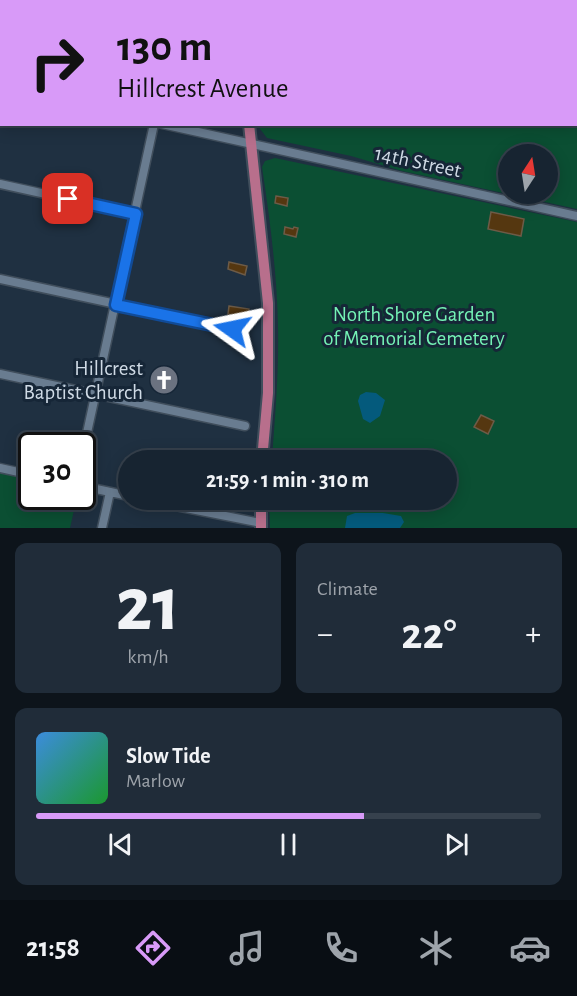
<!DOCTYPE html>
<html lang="en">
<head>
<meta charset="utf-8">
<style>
  :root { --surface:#172431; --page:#202c39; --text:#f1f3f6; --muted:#9ea4ab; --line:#36414d; --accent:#d89af8 }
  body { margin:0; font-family:"Alegreya Sans",sans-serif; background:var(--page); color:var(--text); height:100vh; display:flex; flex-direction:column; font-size:22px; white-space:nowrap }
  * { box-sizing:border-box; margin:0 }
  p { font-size:20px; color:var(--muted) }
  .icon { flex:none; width:33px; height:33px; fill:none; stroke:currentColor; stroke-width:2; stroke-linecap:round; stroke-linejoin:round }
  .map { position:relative; height:528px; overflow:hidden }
  .side { display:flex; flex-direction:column; gap:15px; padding:15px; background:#0d141b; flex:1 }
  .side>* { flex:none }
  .hud { position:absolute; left:0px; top:0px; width:578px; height:126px; box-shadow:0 3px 15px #0003,0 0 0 2px var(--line); background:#d89af8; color:#111; overflow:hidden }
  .needle { width:39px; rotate:12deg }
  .fabs { position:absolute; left:498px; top:144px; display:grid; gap:12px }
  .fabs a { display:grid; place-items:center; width:60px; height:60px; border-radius:50%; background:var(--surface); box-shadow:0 3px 15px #0003,0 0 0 2px var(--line); font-size:30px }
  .speed { position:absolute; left:18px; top:432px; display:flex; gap:12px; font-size:30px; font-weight:700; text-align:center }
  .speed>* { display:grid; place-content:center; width:78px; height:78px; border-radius:50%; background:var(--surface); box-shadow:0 3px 15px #0003,0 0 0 2px var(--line); line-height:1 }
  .speed .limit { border:3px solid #111; border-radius:9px; background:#fff; color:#111 }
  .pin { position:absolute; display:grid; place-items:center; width:51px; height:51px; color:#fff; margin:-26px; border-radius:12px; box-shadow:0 3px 9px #0006 }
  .me { position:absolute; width:66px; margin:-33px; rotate:282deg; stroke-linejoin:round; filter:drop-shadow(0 0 4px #0008) }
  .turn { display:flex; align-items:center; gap:21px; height:126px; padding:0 18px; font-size:27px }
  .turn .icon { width:78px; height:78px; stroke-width:2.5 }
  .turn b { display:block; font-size:42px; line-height:51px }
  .big { font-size:45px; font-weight:700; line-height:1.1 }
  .side .tile { flex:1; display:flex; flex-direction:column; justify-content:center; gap:9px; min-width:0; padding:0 21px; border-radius:12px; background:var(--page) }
  .side .dial { align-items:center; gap:0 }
  .dial b { font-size:78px; line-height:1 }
  .song { display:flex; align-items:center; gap:18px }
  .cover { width:72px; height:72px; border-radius:9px; background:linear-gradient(135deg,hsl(210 70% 55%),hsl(130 70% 35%)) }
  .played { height:6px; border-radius:3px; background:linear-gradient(90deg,var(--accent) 65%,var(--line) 65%) }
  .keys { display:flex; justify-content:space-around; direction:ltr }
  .heat { display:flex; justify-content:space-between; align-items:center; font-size:33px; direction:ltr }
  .side .tiles { flex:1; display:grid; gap:15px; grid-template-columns:1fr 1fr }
  .tile:last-child { grid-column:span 2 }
  .trip { position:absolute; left:118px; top:450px; width:339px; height:60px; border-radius:30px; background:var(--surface); box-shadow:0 3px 15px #0003,0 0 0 2px var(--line); font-weight:700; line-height:60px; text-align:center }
  .tabs { display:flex; height:96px; justify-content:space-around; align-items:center; background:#090e14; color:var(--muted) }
  .tabs .icon { width:42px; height:42px }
  .tabs .current { color:var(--accent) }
  .tabs b { font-size:27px; color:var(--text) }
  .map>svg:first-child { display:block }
  .green { fill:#0b4f33; fill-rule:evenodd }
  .water { fill:#045a7c }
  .building { fill:#553710; stroke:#6d5b47; stroke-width:1.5 }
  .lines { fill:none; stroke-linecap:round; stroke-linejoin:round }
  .minor-casing { stroke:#404e5c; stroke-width:11 }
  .major-casing { stroke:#404e5c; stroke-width:14 }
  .minor { stroke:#697c90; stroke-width:8 }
  .major { stroke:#b86f8c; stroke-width:10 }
  .route-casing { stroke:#114b97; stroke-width:15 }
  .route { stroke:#1a73e8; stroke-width:10 }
  .labels { text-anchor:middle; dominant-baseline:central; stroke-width:6; stroke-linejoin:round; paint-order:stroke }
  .street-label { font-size:21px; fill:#cfdae5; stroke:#162637 }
  .park-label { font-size:21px; fill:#74f2b5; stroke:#162637 }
  .poi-label { font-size:21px; fill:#cfdae5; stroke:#162637; text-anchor:end }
</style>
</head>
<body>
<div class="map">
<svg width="577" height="528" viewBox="0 0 577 528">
  <rect width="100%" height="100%" fill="#1f3041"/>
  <path class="green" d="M 0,0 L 230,0 L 230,1 L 2,2 L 1,72 Z
    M 256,0 L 577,0 L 577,209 L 402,171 L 351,156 L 267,138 L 257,125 L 576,124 L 576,2 ZM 548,154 L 548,194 L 508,194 L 508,154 Z
    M 275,158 L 577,222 L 577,528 L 270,528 L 269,500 L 447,500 L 447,460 L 272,460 C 275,416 279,372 278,327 C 277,273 270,220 262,167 L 265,161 Z
    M 0,472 L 31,478 L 32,496 L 77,497 L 70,528 L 0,528 Z"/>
  <path class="water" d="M 366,392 L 376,393 L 385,400 L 380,416 L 370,423 L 363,419 L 358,401 L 360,395 Z
    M 355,513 L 383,513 L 401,516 L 404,522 L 400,528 L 345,528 L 347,516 Z"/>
  <path class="building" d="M 276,196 L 288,198 L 287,206 L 275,203 Z
    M 491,212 L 524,219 L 521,236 L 488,229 Z
    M 285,227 L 293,229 L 294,227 L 298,228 L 296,237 L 284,234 Z
    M 229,262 L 247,266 L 245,275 L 228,269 Z
    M 229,306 L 249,309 L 247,319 L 228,314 Z
    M 481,415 L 494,421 L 488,434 L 474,427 Z"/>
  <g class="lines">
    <g class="minor-casing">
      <path id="minor" d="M 0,90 L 2,90
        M 162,124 L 577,216
        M 0,184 L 136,214
        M 0,279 L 232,329
        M 0,374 L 245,426
        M 82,456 L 154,124
        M 0,468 L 32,475
        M 82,486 L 129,496
        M 145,500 L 261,523
        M 102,528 L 110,492"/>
    </g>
    <g class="major-casing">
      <path id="major" d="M 242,0 L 242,2
        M 249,124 L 268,303 L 268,393 L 262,460
        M 261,500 L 261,528"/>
    </g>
    <use href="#minor" class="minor"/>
    <use href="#major" class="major"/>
  </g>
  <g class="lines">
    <g class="route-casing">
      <path id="route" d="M 68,199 L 136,214 L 116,305 L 232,329"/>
    </g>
    <use href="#route" class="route"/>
  </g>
  <defs>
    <g id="church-disc" transform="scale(1.5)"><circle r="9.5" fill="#6b7280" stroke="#162637"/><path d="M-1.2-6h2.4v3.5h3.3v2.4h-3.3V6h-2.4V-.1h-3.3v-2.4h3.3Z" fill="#fff"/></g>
  </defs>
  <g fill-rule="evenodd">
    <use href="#church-disc" x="164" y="380"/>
  </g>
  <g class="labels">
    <g class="street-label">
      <text transform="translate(418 162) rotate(12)">14th Street</text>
    </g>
    <g class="park-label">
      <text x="414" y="314">North Shore Garden<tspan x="414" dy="24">of Memorial Cemetery</tspan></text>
    </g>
    <g class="poi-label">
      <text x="143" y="368">Hillcrest<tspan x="143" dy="24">Baptist Church</tspan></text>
    </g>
  </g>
</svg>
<div class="fabs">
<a><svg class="needle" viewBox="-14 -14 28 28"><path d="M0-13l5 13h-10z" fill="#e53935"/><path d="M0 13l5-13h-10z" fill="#9ea4ab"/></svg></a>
</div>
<div class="speed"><div class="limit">30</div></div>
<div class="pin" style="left:68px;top:199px;background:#d93025"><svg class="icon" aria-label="arrive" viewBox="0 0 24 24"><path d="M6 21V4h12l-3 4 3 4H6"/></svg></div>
<svg class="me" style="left:232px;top:329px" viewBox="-20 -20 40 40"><path d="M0-17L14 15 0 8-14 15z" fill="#1a73e8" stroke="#fff" stroke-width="4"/></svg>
<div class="trip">21:59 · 1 min · 310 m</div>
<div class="hud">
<div class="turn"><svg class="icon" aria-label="right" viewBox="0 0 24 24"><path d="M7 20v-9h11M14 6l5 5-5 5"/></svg><div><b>130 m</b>Hillcrest Avenue</div></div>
</div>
</div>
<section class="side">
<div class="tiles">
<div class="tile dial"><b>21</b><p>km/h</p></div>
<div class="tile"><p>Climate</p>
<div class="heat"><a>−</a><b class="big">22°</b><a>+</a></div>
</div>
<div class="tile">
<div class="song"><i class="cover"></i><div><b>Slow Tide</b><p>Marlow</p></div></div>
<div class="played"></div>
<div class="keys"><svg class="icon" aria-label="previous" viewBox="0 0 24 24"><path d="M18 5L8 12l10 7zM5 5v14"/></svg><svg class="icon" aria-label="pause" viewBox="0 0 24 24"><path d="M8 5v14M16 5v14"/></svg><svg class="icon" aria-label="next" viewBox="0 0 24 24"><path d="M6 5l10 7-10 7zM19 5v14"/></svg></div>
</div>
</div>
</section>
<nav class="tabs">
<b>21:58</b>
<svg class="icon current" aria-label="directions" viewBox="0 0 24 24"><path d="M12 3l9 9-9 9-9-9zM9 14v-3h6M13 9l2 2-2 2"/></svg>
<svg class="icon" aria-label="music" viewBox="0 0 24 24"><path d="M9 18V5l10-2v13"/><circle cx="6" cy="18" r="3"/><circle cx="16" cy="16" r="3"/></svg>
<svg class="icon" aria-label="phone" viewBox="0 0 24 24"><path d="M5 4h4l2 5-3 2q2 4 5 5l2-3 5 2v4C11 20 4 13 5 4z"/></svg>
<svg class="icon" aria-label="climate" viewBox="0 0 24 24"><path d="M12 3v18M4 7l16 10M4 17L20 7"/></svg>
<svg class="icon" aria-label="car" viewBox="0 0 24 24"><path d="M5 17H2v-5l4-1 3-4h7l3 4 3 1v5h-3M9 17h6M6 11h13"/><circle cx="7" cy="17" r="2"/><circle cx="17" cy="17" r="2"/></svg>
</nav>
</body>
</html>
